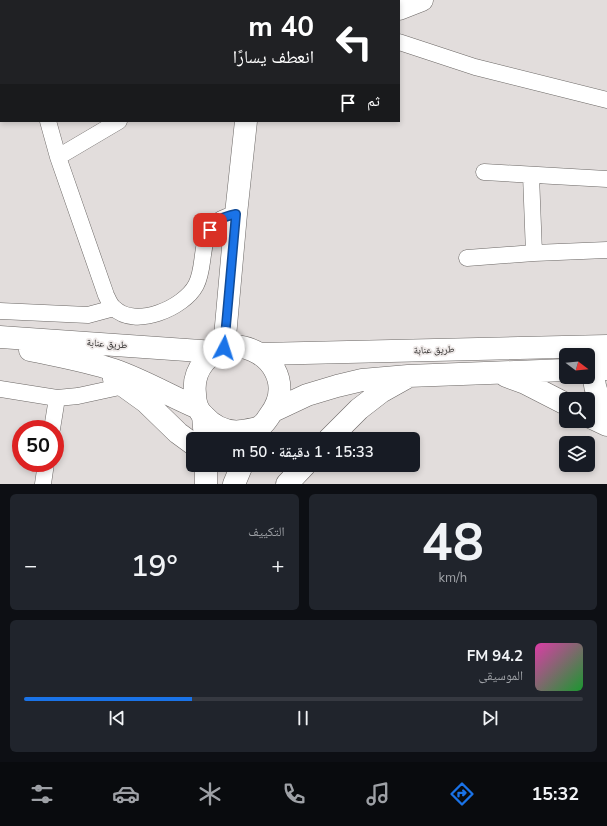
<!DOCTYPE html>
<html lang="ar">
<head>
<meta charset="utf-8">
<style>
  :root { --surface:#171b24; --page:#20242c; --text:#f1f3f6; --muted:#9ea1a6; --line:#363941; --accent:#1a73e8 }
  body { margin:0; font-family:"Nunito Sans","Noto Naskh Arabic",sans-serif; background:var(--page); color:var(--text); direction:rtl; height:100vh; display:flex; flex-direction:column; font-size:15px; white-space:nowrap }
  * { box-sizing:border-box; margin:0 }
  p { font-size:13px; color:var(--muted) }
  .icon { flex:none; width:22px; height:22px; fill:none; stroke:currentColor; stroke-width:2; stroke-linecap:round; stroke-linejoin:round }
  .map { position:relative; height:484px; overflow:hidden; direction:ltr }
  .details { display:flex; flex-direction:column; gap:10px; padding:10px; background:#0d0f14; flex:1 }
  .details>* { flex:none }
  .hud { position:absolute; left:0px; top:0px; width:400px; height:122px; box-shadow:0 2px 6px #0003; direction:rtl; background:#202124; color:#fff; overflow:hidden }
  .needle { width:26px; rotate:106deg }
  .buttons { position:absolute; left:559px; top:348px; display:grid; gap:8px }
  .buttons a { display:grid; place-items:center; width:36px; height:36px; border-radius:6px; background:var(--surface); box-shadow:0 2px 6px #0003; font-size:20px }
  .speed { position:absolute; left:12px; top:420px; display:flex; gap:8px; font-size:20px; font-weight:700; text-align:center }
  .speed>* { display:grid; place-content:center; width:52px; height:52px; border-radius:50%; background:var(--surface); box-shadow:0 2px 6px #0003; line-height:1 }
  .speed .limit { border:6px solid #d22; background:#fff; color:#111 }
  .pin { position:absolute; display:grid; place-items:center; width:34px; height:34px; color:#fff; margin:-17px; border-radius:8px; box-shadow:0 2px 6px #0006 }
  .me { position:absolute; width:44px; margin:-22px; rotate:5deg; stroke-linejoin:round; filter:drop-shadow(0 0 3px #0008) }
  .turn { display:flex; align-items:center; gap:14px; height:84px; padding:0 20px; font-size:18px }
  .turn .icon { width:52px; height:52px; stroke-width:2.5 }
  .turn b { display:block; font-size:28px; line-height:34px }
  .then { display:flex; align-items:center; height:38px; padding:0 20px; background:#0003; gap:8px; font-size:15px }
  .big { font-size:30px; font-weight:600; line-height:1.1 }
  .details .tile { flex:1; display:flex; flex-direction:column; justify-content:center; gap:6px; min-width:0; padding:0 14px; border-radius:6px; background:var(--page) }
  .details .dial { align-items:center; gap:0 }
  .dial b { font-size:52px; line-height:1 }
  .song { display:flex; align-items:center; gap:12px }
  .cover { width:48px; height:48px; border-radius:6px; background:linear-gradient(135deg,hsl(320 70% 55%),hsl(130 70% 35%)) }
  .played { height:4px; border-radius:2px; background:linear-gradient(90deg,var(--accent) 30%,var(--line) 30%) }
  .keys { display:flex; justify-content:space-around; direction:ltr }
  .heat { display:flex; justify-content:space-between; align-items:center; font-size:22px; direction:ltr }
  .details .tiles { flex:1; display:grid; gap:10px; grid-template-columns:1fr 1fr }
  .tile:last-child { grid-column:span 2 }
  .trip { position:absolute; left:186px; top:432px; width:234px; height:40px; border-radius:6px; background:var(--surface); box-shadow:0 2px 6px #0003; font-weight:600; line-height:40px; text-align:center; direction:rtl }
  .tabs { display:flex; height:64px; justify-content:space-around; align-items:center; background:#090b0e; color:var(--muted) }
  .tabs .icon { width:28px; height:28px }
  .tabs .selected { color:var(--accent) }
  .tabs b { font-size:18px; color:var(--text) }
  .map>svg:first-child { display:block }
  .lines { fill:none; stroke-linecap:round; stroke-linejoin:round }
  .street-casing { stroke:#6b6765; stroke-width:17 }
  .secondary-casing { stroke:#6b6765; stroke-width:23 }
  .primary-casing { stroke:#6b6765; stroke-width:23 }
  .street { stroke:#fff; stroke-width:16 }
  .secondary { stroke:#fff; stroke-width:22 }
  .primary { stroke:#fff; stroke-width:22 }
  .route-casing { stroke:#114b97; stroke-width:10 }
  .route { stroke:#1a73e8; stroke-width:7 }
  .labels { text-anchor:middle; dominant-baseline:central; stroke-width:3.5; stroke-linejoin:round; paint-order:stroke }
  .street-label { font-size:10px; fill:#1e1c1b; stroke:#efeae9 }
</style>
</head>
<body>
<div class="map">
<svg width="607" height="484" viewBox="0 0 607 484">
  <rect width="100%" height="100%" fill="#e2dddc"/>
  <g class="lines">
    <g class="street-casing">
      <path id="street" d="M 399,42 L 475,67 L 607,100
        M 48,121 L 58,157 L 106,295 C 108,299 110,305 114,308 C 135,329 184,308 196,285 C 205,268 200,245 211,229 C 217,219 225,217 236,214
        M 58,157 L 119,121
        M 484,172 L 607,179
        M 531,175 L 534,253
        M 467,258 L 534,253 L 607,250
        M 0,311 L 88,315 L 114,308
        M 0,389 L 57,398 L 52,429
        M 57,398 L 78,396 L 124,386
        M 43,484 L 46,463"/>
    </g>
    <g class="secondary-casing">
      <path id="secondary" d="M 256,1 L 256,0
        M 399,9 L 422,0
        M 224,348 L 236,214 L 246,121
        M 601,351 C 591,372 591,390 607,409
        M 203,415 L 205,439
        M 206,465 L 206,484
        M 234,484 L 242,465"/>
    </g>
    <g class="primary-casing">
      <path id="primary" d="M 0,337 L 215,352
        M 234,346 C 271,348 293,384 270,415 C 268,418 265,423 262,425 C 258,429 248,430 242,431 C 227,433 214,427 204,416 C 198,411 195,402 195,394 C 192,369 209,350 234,346 Z
        M 30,350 C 58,356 87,361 114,370 C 143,380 170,396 198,408
        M 261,354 L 607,346
        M 588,369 L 607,369
        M 506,376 L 525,383 L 566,404
        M 114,379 L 146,402 L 178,433 L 193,444
        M 273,411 L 307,395 L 337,386 L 362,380 L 408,376 L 566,370
        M 588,416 L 607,425
        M 329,439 L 359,409 L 381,392 L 406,378
        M 287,484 L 305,465"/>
    </g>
    <use href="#street" class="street"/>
    <use href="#secondary" class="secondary"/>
    <use href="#primary" class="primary"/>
  </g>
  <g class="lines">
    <g class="route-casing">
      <path id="route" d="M 210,230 C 218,219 222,217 236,214 L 224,348"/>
    </g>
    <use href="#route" class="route"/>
  </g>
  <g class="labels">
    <g class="street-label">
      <text transform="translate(107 344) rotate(4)">طريق عنابة</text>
      <text transform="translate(434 350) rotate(-2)">طريق عنابة</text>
    </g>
  </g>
</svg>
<div class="buttons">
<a><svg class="needle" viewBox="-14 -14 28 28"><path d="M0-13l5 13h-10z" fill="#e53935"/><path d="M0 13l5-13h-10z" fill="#9ea1a6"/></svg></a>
<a><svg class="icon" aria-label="search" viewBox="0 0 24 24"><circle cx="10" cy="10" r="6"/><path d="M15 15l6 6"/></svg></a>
<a><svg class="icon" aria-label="layers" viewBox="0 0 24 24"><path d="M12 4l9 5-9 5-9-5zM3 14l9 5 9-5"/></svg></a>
</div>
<div class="speed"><div class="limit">50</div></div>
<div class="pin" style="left:210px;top:230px;background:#d93025"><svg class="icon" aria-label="arrive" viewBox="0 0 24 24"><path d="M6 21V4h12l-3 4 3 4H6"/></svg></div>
<svg class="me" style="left:224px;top:348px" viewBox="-20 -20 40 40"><circle r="19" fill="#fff"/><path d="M0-13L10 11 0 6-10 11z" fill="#1a73e8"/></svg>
<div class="trip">15:33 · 1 دقيقة · 50 m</div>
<div class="hud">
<div class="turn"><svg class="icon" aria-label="left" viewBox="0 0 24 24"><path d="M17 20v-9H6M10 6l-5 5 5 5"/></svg><div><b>40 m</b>انعطف يسارًا</div></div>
<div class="then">ثم<svg class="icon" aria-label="arrive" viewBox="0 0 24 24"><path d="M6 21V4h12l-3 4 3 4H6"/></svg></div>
</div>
</div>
<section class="details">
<div class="tiles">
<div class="tile dial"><b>48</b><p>km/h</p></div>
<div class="tile"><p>التكييف</p>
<div class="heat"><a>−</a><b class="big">19°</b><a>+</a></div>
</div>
<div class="tile">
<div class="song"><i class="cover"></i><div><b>94.2 FM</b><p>الموسيقى</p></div></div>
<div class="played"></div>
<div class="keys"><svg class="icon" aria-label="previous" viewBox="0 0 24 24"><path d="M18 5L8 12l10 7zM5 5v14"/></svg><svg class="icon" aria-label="pause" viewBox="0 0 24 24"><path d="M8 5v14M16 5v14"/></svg><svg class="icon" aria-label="next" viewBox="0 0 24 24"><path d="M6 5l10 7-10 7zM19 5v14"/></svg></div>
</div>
</div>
</section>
<nav class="tabs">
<b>15:32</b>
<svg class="icon selected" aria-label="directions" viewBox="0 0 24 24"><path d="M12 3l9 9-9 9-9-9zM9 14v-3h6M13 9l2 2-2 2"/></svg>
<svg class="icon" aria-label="music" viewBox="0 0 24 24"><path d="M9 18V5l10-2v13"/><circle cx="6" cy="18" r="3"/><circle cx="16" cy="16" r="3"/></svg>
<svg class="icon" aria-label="phone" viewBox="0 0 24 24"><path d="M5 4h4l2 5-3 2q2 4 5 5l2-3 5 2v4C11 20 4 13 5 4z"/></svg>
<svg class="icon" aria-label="climate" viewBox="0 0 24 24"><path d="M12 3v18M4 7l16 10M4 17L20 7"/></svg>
<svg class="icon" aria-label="car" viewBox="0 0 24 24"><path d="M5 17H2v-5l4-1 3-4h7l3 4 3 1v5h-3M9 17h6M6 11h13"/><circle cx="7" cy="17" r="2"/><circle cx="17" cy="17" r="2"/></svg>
<svg class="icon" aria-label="filters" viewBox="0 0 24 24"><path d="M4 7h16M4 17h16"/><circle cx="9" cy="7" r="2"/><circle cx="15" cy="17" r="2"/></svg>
</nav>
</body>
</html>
